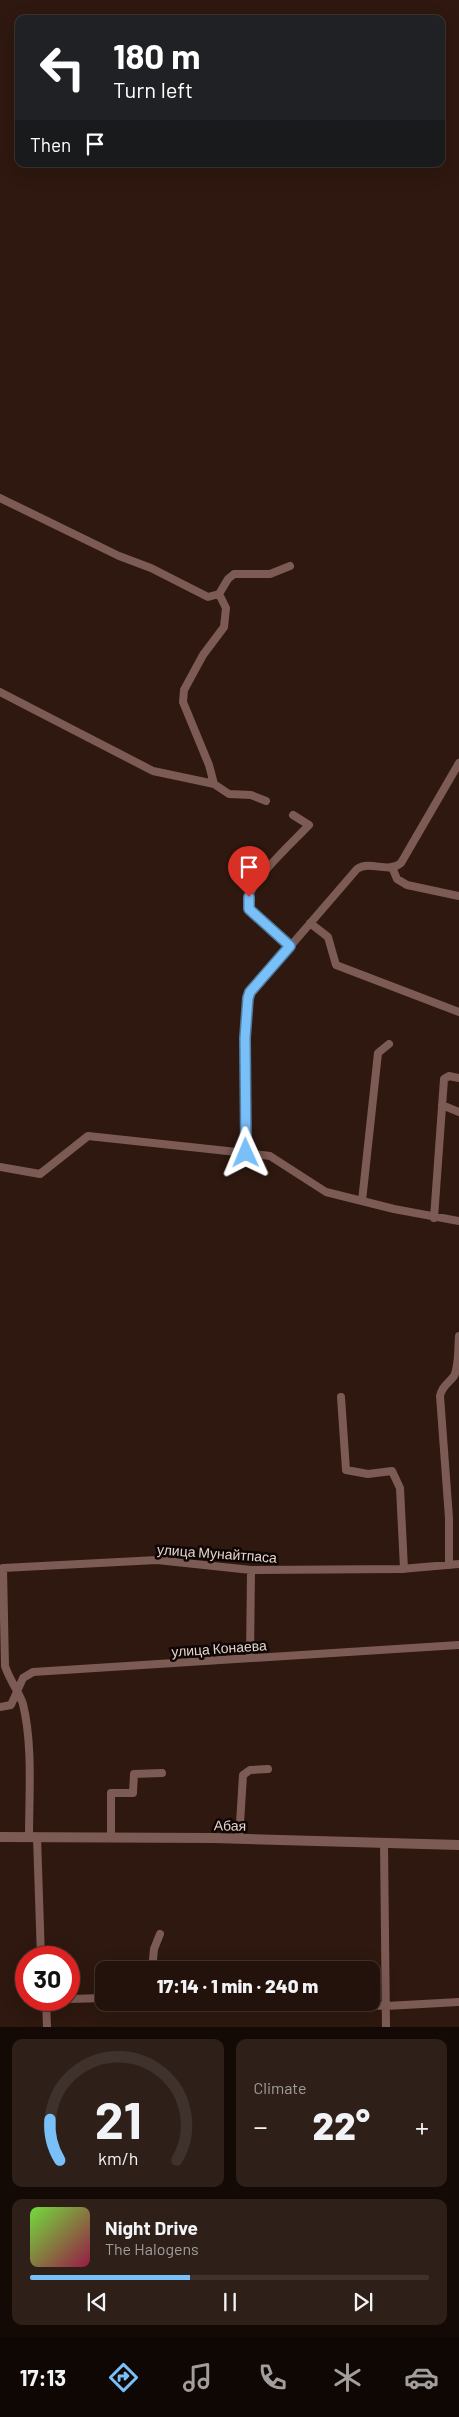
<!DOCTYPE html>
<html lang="en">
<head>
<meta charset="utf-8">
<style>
  :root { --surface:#22120b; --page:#2e2019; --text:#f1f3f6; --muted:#a29e9d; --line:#3f322c; --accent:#79bff8 }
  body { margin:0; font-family:Barlow,sans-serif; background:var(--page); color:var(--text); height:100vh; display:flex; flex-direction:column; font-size:19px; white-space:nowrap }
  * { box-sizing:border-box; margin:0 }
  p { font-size:16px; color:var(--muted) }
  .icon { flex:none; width:28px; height:28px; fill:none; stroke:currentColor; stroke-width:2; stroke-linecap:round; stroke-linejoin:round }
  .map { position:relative; height:2027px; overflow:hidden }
  .drawer { display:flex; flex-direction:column; gap:12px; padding:12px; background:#130a06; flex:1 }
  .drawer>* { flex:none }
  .hud { position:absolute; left:15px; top:15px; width:430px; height:152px; border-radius:10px; box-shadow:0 5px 20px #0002,0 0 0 1px var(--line); background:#202124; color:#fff; overflow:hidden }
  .speed { position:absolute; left:15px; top:1946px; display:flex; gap:10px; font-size:25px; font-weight:700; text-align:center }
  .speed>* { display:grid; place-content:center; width:65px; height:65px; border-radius:50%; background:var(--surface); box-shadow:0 5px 20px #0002,0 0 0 1px var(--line); line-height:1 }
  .speed .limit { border:8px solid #d22; background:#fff; color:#111 }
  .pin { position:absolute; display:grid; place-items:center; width:42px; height:42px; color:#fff; margin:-51px -21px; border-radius:50% 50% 50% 0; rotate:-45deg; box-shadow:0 0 5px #0007 }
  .pin .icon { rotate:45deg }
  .me { position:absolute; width:55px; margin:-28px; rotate:359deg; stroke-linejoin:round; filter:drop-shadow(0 0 4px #0008) }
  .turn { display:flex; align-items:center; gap:18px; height:105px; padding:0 15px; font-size:22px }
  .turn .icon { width:65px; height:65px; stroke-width:2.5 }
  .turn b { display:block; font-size:35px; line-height:42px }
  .then { display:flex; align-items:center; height:48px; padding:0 15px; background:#0003; gap:10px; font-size:19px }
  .big { font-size:38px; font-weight:800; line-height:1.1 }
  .drawer .card { flex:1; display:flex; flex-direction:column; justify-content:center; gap:8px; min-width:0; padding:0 18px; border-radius:10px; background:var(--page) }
  .drawer .dial { align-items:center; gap:0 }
  .dial svg { height:130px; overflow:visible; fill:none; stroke:var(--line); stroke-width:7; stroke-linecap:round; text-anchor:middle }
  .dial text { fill:var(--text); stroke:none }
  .song { display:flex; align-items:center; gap:15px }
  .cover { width:60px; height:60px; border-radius:8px; background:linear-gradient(135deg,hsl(100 70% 55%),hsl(340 70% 35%)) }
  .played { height:5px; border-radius:2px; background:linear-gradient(90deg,var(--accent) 40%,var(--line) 40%) }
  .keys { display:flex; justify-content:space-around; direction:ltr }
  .heat { display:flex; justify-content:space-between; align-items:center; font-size:28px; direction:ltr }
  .drawer .tiles { flex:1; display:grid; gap:12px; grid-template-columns:1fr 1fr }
  .card:last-child { grid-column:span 2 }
  .trip { position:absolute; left:95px; top:1961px; width:285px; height:50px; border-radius:10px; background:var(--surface); box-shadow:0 5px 20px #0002,0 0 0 1px var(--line); font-weight:800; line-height:50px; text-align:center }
  .tabs { display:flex; height:80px; justify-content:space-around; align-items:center; background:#0e0704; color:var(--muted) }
  .tabs .icon { width:35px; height:35px }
  .tabs .current { color:var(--accent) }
  .tabs b { font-size:22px; color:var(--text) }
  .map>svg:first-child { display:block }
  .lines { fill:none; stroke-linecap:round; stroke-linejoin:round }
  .minor { stroke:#7c5b54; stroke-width:8 }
  .tertiary { stroke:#7c5b54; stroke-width:10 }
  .route-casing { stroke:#4f7ca1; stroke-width:12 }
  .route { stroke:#79bff8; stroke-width:9 }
  .labels { text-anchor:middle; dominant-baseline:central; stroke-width:5; stroke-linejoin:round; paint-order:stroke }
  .street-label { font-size:14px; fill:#e4d4ce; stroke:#0f0604 }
</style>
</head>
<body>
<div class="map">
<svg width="459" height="2027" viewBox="0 0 459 2027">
  <rect width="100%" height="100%" fill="#2e180f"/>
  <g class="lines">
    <path class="minor" d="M 0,498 L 119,556 L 151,568 L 208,597 L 219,594 L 228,579 L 234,574 L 270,574 L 290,566
      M 0,692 L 153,771 L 205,782 L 214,784 L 229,794 L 251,795 L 266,801
      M 214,784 L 209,765 L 183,702 L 184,690 L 203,655 L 224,627 L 226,608 L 219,594
      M 392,867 L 397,879 L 407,885 L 459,896
      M 310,923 L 328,937 L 336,965 L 459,1012
      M 290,947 L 249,909 C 249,905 248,900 249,897 C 254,877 294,841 309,825 L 293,815
      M 442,1105 L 459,1112
      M 246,1153 L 245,1038 L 250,993 L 357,869 C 371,860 388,874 401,863 L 459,763
      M 0,1167 L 40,1174 L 88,1136 L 246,1153 L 270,1156 L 326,1192 L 394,1209 L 459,1221
      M 362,1201 L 378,1053 L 389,1044
      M 434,1218 L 444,1079 L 449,1076 L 459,1078
      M 341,1397 L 346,1470 L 368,1474 L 392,1471 L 400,1488 L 404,1569
      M 449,1565 L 449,1518 L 440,1396 C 442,1386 448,1384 454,1376 C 459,1366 458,1348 459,1336
      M 250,1658 L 251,1570
      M 0,1707 L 11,1705 L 23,1678 L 33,1672 L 459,1645
      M 29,1837 C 29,1794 33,1746 23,1704 C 20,1694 9,1679 5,1666 L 3,1568 L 157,1560 L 251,1570 L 401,1569 L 459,1564
      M 37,1837 L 41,1958
      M 111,1837 L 111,1793 L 133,1793 L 134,1774 L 162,1773
      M 239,1839 L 243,1775 L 250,1770 L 268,1769
      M 384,1843 L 386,2027
      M 152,1970 L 154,1949 L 160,1934
      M 69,1999 L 104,1998
      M 46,2000 L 47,2027
      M 303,2002 L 386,2006 L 459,2002"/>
    <path class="tertiary" d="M 0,1837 L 214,1838 L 459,1845"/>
  </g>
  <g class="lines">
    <g class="route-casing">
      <path id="route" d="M 246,1153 L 245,1038 L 248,998 L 250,992 L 290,946 L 249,909 L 249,897"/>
    </g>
    <use href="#route" class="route"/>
  </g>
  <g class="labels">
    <g class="street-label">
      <text transform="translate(217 1553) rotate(4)">улица Мунайтпаса</text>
      <text transform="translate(219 1648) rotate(-4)">улица Конаева</text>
      <text transform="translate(230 1825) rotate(1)">Абая</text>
    </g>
  </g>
</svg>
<div class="speed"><div class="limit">30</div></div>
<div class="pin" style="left:249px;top:897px;background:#d93025"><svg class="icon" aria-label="arrive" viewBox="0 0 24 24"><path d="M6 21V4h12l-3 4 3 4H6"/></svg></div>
<svg class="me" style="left:246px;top:1153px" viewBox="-20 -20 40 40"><path d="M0-17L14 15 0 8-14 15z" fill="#79bff8" stroke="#fff" stroke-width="4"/></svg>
<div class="trip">17:14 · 1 min · 240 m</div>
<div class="hud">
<div class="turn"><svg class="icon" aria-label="left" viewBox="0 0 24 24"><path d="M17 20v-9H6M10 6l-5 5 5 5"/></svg><div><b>180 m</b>Turn left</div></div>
<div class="then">Then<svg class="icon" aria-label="arrive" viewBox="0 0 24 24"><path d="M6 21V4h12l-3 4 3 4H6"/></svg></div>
</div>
</div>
<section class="drawer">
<div class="tiles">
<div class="card dial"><svg viewBox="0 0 100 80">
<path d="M14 69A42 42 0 1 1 86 69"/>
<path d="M14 69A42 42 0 0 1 8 44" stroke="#79bff8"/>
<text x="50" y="56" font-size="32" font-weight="700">21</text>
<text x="50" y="72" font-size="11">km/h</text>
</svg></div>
<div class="card"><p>Climate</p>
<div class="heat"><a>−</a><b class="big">22°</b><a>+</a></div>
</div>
<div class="card">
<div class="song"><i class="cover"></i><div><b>Night Drive</b><p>The Halogens</p></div></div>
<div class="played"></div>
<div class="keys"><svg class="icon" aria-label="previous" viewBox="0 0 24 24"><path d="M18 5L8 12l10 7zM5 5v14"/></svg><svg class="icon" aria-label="pause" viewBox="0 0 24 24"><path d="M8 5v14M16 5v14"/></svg><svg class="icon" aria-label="next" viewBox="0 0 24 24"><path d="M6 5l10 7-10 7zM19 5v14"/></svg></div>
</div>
</div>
</section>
<nav class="tabs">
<b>17:13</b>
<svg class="icon current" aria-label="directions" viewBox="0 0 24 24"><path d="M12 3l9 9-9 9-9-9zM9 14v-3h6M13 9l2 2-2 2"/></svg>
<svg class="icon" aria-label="music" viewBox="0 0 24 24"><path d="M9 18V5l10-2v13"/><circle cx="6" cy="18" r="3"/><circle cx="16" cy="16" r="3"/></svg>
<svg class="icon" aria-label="phone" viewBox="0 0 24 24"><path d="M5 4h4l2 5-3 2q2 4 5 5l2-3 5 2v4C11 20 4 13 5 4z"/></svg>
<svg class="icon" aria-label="climate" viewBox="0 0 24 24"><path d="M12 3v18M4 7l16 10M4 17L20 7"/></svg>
<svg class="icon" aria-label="car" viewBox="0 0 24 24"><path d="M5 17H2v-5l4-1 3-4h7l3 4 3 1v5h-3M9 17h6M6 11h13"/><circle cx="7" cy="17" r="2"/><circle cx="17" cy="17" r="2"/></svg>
</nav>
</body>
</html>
